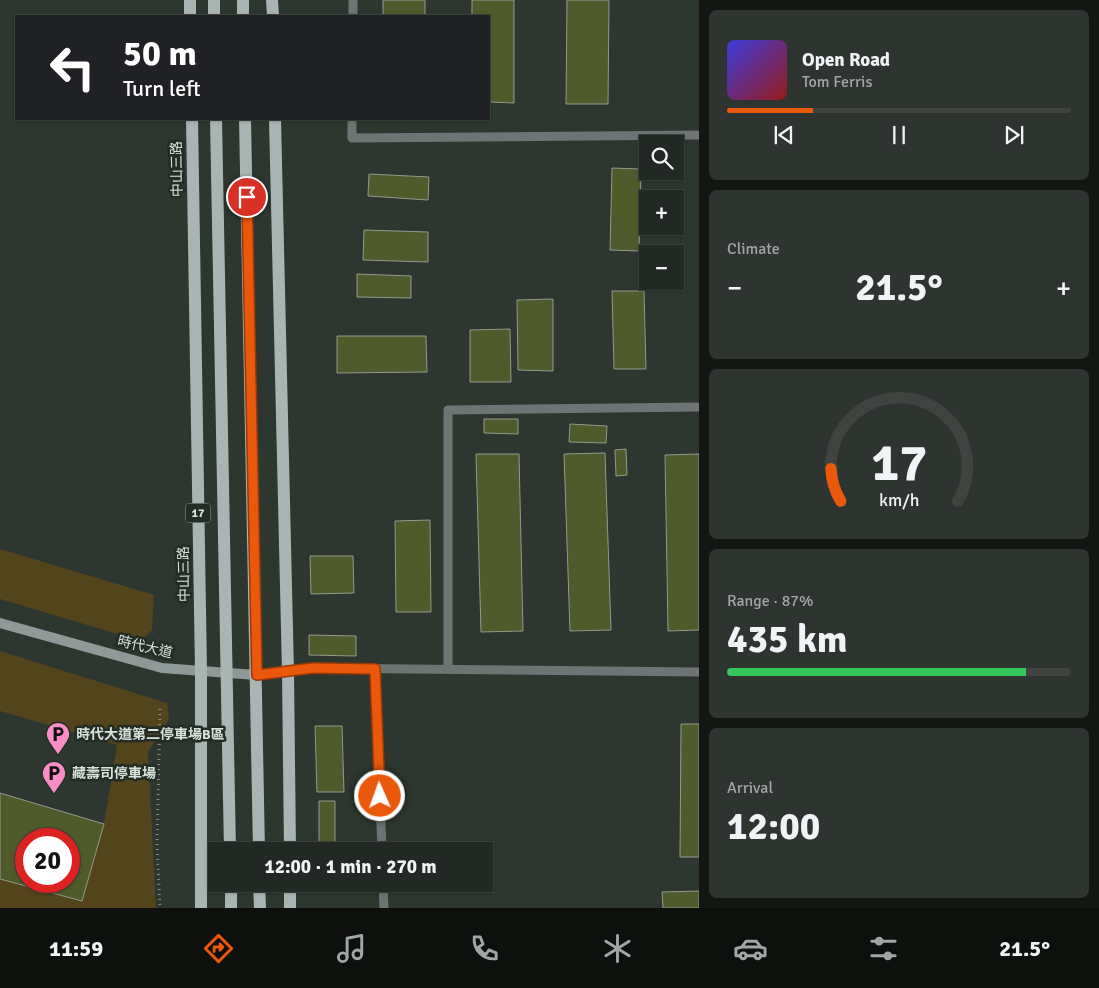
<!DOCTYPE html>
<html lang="en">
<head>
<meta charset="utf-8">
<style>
  :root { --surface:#222823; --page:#2e3430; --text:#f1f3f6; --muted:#a2a6a6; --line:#3f4441; --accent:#ea580c }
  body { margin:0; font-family:Signika,"Noto Sans TC",sans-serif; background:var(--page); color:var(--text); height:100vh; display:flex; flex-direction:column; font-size:19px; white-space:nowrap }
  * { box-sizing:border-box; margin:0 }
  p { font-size:16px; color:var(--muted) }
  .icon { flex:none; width:28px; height:28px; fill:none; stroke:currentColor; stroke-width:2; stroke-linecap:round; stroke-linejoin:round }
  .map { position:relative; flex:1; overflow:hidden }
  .panel { display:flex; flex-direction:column; gap:10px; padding:10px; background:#131613; width:400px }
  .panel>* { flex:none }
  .banner { position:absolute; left:15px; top:15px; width:475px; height:105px; border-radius:0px; box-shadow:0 1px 4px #0004,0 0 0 1px var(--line); background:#202124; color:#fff; overflow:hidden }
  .tools { position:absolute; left:639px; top:135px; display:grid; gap:10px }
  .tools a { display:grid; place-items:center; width:45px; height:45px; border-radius:0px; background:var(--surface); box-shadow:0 1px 4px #0004,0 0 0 1px var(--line); font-size:25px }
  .speed { position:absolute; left:15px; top:828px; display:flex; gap:10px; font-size:25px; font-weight:700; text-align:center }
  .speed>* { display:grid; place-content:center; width:65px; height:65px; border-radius:50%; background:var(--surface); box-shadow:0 1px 4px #0004,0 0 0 1px var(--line); line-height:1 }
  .speed .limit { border:8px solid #d22; background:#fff; color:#111 }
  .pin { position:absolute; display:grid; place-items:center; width:42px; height:42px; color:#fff; margin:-21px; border:2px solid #fff; border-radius:50%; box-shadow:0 1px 5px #0007 }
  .me { position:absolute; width:55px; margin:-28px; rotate:358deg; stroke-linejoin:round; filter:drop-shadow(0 0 4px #0008) }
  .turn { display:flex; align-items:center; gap:18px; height:105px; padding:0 25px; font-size:22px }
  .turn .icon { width:65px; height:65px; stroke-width:2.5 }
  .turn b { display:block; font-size:35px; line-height:42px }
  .big { font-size:38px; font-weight:700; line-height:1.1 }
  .panel .tile { flex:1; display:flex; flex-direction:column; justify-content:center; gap:8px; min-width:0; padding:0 18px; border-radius:8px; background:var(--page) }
  .panel .dial { align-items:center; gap:0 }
  .dial svg { height:130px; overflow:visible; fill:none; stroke:var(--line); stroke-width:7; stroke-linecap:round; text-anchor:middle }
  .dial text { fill:var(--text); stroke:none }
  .song { display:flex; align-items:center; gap:15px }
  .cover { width:60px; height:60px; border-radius:8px; background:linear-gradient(135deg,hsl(240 70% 55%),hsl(0 70% 35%)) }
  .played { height:5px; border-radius:2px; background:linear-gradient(90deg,var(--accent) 25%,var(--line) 25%) }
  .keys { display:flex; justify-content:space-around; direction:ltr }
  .heat { display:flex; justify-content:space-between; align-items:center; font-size:28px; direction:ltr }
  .charge { height:8px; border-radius:4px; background:linear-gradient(90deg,#34c759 87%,var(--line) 0) }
  .trip { position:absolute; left:208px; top:842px; width:285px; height:50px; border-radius:0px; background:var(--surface); box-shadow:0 1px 4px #0004,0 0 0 1px var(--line); font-weight:700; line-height:50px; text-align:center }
  .tabs { display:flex; height:80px; justify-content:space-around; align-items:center; background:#0e100e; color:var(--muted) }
  .tabs .icon { width:35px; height:35px }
  .tabs .on { color:var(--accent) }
  .tabs b { font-size:22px; color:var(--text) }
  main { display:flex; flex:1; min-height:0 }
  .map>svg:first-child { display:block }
  .green { fill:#54441b }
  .building { fill:#505b2c; stroke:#95998d; fill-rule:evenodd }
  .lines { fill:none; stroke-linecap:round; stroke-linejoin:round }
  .path { stroke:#868d87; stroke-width:3; stroke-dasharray:1 4; stroke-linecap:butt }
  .lane { stroke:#6e7473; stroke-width:9 }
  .secondary { stroke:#8f9997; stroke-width:10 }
  .primary { stroke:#a8b5b3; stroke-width:12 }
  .route-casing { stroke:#983908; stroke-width:12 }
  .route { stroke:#ea580c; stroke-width:9 }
  .labels { text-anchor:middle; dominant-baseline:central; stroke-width:5; stroke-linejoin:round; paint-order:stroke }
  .shield { fill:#232c25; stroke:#a3aaa4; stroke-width:1 }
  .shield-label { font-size:12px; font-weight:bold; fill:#dae0db }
  .street-label { font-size:14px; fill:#dae0db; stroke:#232c25 }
  .poi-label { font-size:14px; font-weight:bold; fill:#dae0db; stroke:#232c25; text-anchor:start }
</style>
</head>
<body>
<main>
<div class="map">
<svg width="699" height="908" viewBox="0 0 699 908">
  <rect width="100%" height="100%" fill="#2d362f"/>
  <path class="green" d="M 0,549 L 154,595 L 152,630 L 144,638 L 124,636 L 0,599 Z
    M 0,651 L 167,703 L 169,719 L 148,752 L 156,908 L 0,908 L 0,879 L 82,901 L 104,824 L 117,745 L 0,711 Z"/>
  <path class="building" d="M 383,0 L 425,0 L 425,16 L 383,16 Z
    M 472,0 L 514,0 L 514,103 L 489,102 L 489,16 L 472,16 Z
    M 567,0 L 609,0 L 608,104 L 566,104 Z
    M 612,168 L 641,169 L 639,251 L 610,250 Z
    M 369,174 L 429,177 L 428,200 L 368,196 Z
    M 364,230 L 428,232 L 428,262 L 363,260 Z
    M 357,274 L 411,276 L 411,298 L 357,297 Z
    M 612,291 L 644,291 L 646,369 L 614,369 Z
    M 553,299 L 553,371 L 518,370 L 517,300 Z
    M 510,329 L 511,382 L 470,382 L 470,330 Z
    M 337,336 L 426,336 L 427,372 L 337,373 Z
    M 484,419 L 518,419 L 518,434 L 484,433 Z
    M 570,424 L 607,426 L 606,443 L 569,442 Z
    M 626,449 L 627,475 L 616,476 L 615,450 Z
    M 605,453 L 611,630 L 570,631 L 564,454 Z
    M 476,454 L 519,454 L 523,631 L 481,632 Z
    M 699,454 L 699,630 L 668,631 L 665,455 Z
    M 430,520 L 431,612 L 396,612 L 395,521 Z
    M 310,556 L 353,556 L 354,593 L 311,594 Z
    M 309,635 L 356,636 L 356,656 L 309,655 Z
    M 681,724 L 699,724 L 699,857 L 680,857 Z
    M 315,726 L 342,726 L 344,792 L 317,792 Z
    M 0,793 L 104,824 L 82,901 L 0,879 ZM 26,839 L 69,839 L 69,881 L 26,881 Z
    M 319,801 L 335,801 L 335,851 L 319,851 Z
    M 699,891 L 699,908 L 663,908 L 662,892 Z"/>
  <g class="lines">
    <path class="path" d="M 160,709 L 157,845 L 160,908"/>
    <path class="lane" d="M 353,16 L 353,0
      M 352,119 L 352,138 L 699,135
      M 375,669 L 382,851
      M 448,669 L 448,410 L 699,407
      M 288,672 L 313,668 L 699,672
      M 383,884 L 384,908"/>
    <path class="secondary" d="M 0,623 L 162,668 L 257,675 L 288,672"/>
    <path class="primary" d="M 190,0 L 190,16
      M 214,0 L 214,16
      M 243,0 L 243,16
      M 272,0 L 273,16
      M 192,119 L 201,671 L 201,908
      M 216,119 L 230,851
      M 245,119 L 259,851
      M 275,119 L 288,672 L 290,851
      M 231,884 L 231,908
      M 259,884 L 260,908
      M 290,884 L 290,908"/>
  </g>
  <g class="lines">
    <g class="route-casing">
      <path id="route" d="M 247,197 L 257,675 L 313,668 L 375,669 L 380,796"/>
    </g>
    <use href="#route" class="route"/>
  </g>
  <defs>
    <g id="parking-pin" transform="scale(1.25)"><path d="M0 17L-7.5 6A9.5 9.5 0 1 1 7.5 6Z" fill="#fa8fc7" stroke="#232c25"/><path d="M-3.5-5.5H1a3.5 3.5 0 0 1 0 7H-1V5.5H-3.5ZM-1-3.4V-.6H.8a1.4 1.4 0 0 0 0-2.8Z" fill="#111"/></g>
  </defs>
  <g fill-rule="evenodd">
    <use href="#parking-pin" x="58" y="734"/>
    <use href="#parking-pin" x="54" y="773"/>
  </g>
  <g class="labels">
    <rect class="shield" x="185.5" y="503.5" width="25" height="19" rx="4"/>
    <g class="shield-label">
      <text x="198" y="513">17</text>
    </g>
    <g class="street-label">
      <text transform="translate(177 169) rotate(-91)">中山三路</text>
      <text transform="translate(184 574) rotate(-91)">中山三路</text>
      <text transform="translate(145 647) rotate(13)">時代大道</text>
    </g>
    <g class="poi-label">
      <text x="76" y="734">時代大道第二停車場B區</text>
      <text x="72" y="773">藏壽司停車場</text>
    </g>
  </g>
</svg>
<div class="tools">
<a><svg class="icon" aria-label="search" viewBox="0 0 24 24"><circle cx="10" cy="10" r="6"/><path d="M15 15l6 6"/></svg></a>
<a>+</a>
<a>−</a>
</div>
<div class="speed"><div class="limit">20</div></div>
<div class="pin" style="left:247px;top:197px;background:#d93025"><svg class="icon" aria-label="arrive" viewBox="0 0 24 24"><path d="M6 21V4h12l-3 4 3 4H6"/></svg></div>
<svg class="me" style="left:380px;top:796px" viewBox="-20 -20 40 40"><circle r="17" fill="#ea580c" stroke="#fff" stroke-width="3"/><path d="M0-11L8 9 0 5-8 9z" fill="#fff"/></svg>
<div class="trip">12:00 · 1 min · 270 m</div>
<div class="banner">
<div class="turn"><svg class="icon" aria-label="left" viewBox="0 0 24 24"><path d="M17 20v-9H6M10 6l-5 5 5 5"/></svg><div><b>50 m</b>Turn left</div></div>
</div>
</div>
<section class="panel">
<div class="tile">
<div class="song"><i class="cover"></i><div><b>Open Road</b><p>Tom Ferris</p></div></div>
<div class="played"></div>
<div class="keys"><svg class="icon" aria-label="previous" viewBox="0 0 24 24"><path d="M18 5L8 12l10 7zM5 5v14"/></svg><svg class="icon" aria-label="pause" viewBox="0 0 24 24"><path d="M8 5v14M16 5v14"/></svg><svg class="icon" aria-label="next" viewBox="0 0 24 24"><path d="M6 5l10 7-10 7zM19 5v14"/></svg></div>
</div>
<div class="tile"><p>Climate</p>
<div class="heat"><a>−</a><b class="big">21.5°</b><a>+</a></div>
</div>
<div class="tile dial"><svg viewBox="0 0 100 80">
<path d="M14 69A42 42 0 1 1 86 69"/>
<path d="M14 69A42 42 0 0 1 8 49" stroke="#ea580c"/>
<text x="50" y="56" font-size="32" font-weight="700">17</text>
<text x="50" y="72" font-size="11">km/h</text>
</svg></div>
<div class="tile"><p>Range · 87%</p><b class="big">435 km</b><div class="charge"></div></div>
<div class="tile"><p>Arrival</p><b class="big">12:00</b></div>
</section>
</main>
<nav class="tabs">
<b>11:59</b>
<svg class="icon on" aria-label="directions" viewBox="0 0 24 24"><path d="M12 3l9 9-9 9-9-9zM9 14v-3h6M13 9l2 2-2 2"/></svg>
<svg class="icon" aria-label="music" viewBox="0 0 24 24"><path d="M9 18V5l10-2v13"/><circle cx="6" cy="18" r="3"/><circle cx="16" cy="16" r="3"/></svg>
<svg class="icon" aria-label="phone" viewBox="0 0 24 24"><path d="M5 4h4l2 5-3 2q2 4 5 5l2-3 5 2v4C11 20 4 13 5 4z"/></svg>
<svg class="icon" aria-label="climate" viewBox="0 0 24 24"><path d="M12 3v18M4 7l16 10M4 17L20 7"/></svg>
<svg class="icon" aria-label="car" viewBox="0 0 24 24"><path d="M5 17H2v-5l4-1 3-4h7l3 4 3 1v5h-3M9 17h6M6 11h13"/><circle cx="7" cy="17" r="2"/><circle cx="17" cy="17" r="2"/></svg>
<svg class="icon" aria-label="filters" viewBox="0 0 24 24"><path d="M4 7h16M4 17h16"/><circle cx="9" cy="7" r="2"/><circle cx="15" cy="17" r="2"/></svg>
<b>21.5°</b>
</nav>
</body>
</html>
